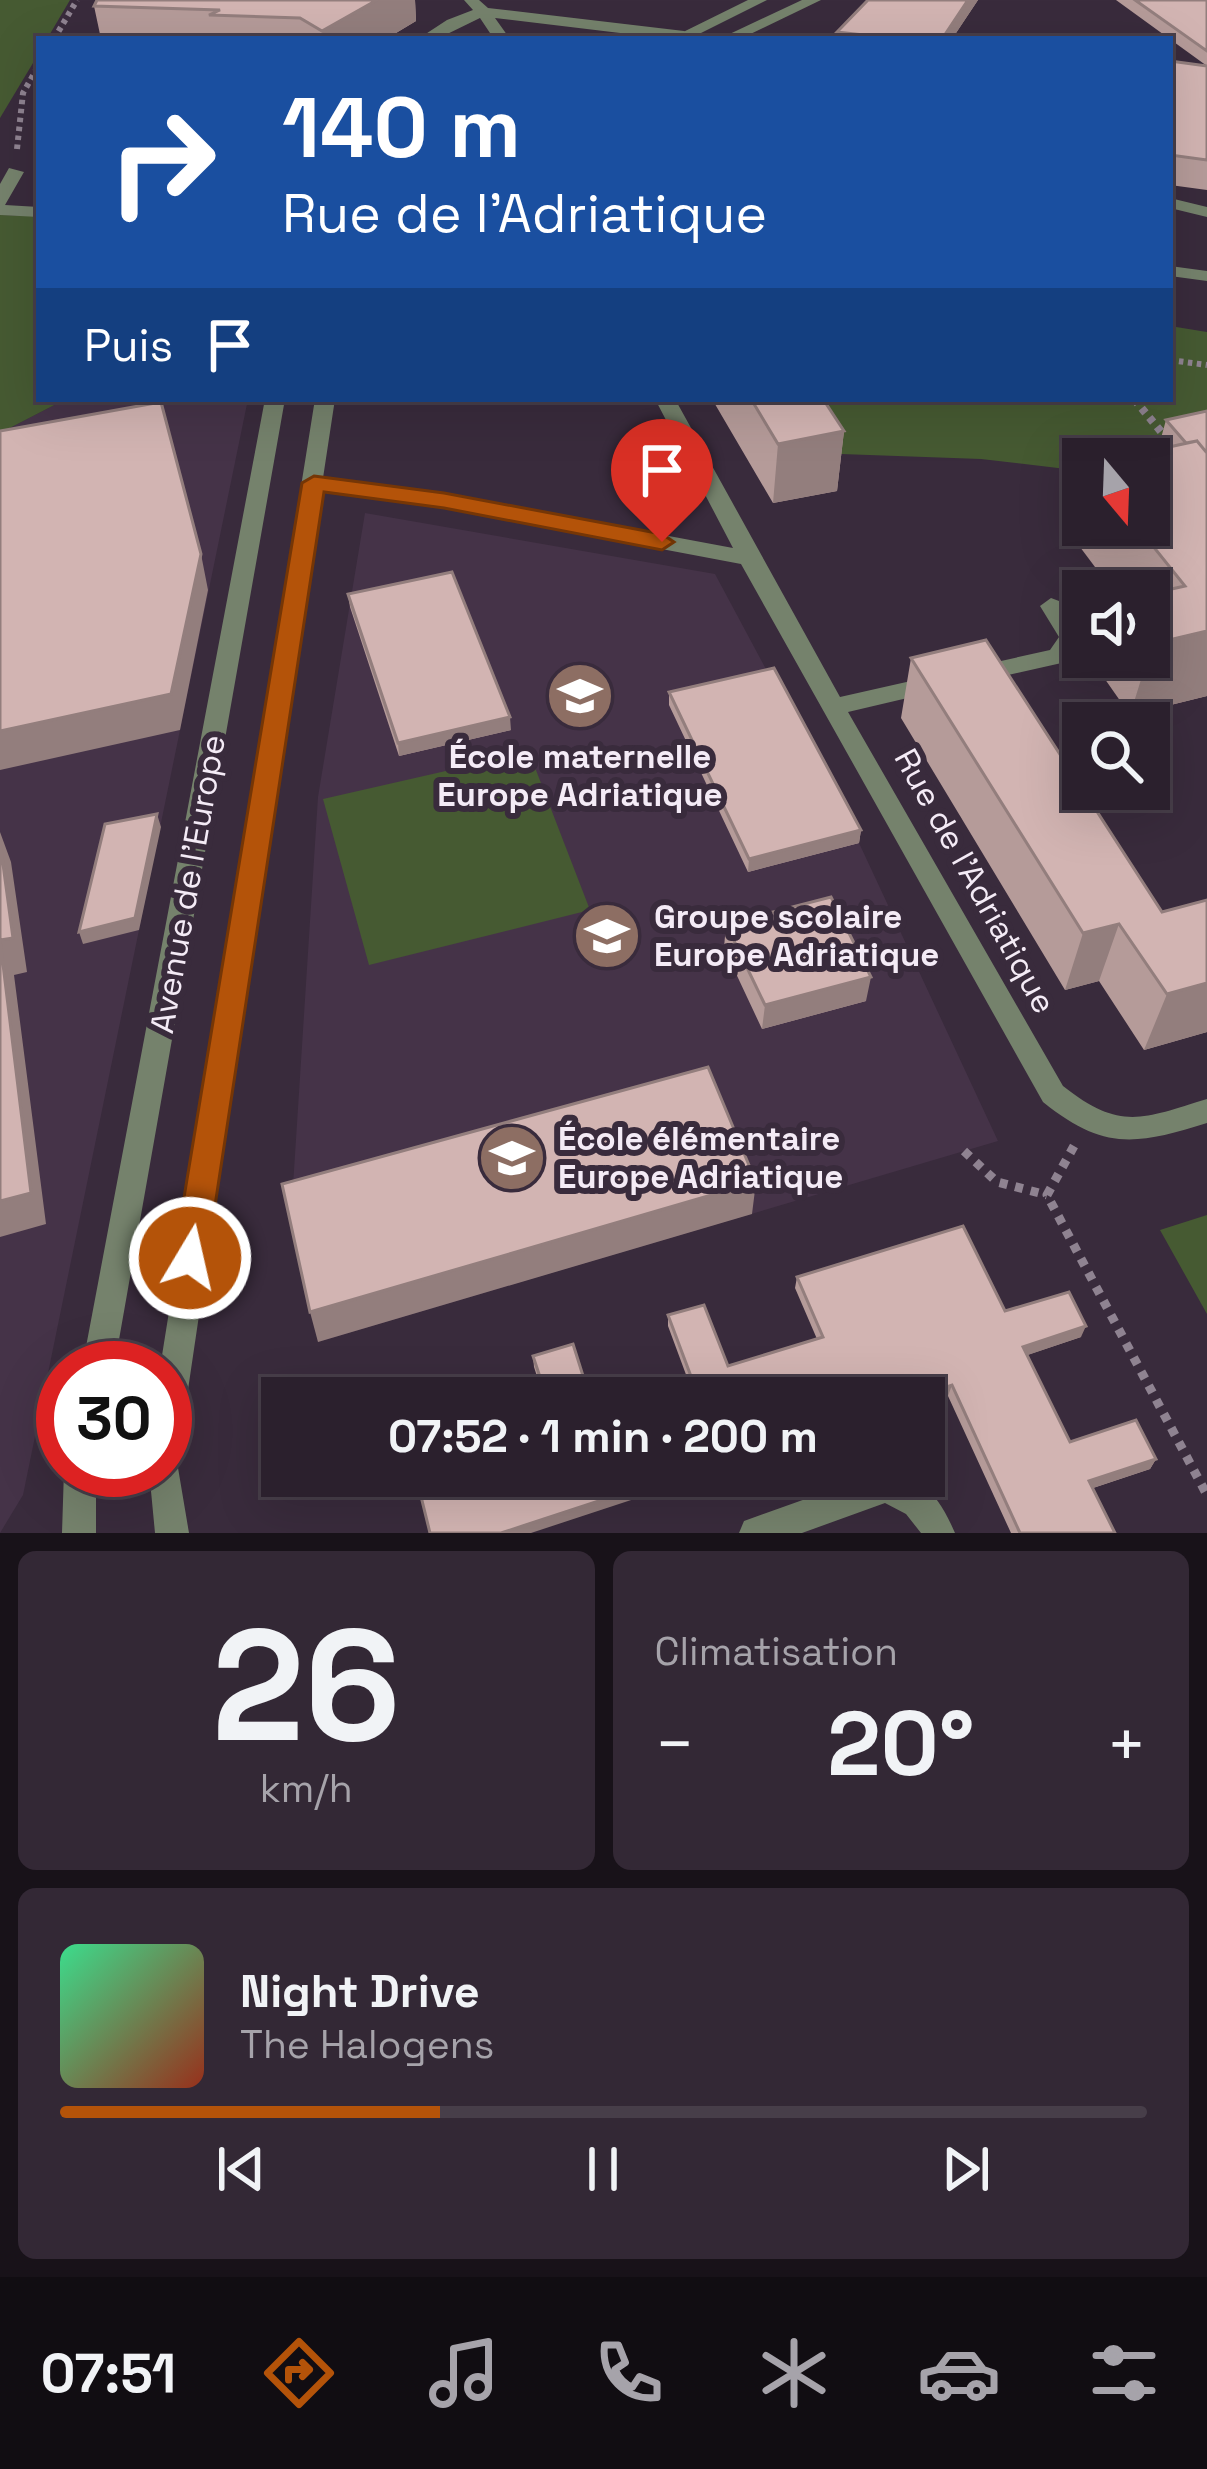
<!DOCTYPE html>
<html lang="fr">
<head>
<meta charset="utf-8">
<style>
  :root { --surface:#2b202d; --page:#332835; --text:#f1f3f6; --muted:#a6a3aa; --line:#473e49; --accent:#b45309 }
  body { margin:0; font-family:"Space Grotesk",sans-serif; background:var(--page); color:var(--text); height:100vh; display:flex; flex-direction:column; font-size:45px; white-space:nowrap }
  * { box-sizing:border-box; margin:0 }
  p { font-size:39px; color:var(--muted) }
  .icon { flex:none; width:66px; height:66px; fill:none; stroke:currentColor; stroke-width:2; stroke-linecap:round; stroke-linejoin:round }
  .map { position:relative; height:1533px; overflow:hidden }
  .drawer { display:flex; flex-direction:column; gap:18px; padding:18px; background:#181219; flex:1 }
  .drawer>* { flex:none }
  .guide { position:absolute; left:36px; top:36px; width:1137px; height:366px; border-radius:0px; box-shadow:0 12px 48px #0002,0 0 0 3px var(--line); background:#1a4fa0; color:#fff; overflow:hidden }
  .needle { width:78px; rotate:161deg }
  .fabs { position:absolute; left:1062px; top:438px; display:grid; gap:24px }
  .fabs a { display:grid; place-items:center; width:108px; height:108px; border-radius:0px; background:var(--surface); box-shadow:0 12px 48px #0002,0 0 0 3px var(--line); font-size:60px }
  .speed { position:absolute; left:36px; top:1341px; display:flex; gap:24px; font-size:60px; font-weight:700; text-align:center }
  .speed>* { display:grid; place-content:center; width:156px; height:156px; border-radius:50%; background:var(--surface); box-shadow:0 12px 48px #0002,0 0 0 3px var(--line); line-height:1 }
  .speed .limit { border:18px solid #d22; background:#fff; color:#111 }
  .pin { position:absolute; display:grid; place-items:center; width:102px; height:102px; color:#fff; margin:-123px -51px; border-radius:50% 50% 50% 0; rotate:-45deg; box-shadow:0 0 12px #0007 }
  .pin .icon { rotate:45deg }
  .me { position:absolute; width:132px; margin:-66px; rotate:9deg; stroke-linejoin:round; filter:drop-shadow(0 0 9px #0008) }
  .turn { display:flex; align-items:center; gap:42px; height:252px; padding:0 48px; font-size:54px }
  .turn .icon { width:156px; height:156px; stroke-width:2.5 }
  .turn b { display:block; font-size:84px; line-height:102px }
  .then { display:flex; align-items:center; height:114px; padding:0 48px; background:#0003; gap:24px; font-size:45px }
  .big { font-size:90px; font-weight:700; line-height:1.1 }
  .drawer .card { flex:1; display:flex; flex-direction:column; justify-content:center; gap:18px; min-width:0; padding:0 42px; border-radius:18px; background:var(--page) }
  .drawer .dial { align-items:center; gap:0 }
  .dial b { font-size:156px; line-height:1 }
  .song { display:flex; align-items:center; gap:36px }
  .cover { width:144px; height:144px; border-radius:18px; background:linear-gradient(135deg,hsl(150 70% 55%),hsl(10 70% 35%)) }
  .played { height:12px; border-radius:6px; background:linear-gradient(90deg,var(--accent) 35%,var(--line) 35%) }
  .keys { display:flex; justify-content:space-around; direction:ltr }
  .heat { display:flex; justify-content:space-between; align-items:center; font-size:66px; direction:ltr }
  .drawer .tiles { flex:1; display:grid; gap:18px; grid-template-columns:1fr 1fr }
  .card:last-child { grid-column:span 2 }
  .trip { position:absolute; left:261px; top:1377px; width:684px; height:120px; border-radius:0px; background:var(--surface); box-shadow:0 12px 48px #0002,0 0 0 3px var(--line); font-weight:700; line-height:120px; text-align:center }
  .tabs { display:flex; height:192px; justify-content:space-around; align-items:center; background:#110d12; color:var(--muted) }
  .tabs .icon { width:84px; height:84px }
  .tabs .on { color:var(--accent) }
  .tabs b { font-size:54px; color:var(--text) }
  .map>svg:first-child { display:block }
  .built { fill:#453348 }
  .green { fill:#465a32 }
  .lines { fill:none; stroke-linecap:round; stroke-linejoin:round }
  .path-far2 { stroke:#8f8391; stroke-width:6; stroke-dasharray:4.5 4.5; stroke-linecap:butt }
  .path-far1 { stroke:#8f8391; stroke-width:8; stroke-dasharray:6 6; stroke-linecap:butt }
  .path { stroke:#8f8391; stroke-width:9; stroke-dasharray:8 8; stroke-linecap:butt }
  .service { fill:#75826c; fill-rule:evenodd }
  .minor { fill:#75826c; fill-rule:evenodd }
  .wall { fill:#b59b99 }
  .shaded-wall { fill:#937e7d }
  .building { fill:#d2b4b2; stroke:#937e7d; stroke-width:3 }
  .route { fill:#b45309; stroke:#753606; stroke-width:3 }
  .labels { text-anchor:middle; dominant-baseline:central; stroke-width:12; stroke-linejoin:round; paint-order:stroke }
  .poi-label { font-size:33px; font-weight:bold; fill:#f4ebf6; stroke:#392b3c; text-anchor:start }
  .street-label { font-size:33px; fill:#f4ebf6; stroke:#392b3c }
</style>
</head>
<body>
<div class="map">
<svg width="1207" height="1533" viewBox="0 0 1207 1533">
  <rect width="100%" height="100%" fill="#392b3c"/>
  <path class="built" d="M 66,399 L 248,399 L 23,1495 L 0,1533 L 0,433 Z
    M 365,513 L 715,574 L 859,843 L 998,1141 L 318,1342 L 291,1217 L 318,797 Z"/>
  <path class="green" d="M 0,0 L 70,0 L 47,39 L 39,39 L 39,53 L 0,118 Z
    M 0,215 L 39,216 L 39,399 L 66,399 L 0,433 Z
    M 1170,326 L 1207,332 L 1207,465 L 1083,459 L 1083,471 L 981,459 L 813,453 L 781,399 L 1170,399 Z
    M 529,752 L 590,910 L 369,965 L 323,799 Z
    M 1207,1215 L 1207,1314 L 1160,1230 Z"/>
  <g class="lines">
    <path class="path-far2" d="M 54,39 L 77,0
      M 17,149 L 23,93 L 39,65
      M 1170,360 L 1207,365"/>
    <path class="path-far1" d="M 1134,399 L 1168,440"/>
    <path class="path" d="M 1074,1146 L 1047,1195 L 1207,1495
      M 964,1151 L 997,1182 L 1047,1195"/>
    <path class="service" d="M 464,0 L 479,0 L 488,8 L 684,31 L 692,36 L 670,39 L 495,18 L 510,39 L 494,39 L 480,18 L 437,39 L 418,39 L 447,20 L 473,10 Z
      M 9,168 L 24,172 L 5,205 L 39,207 L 39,217 L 0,215 L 0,184 Z"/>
    <path class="minor" d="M 748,0 L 767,0 L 689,39 L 669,39 Z
      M 802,0 L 821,0 L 740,39 L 719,39 Z
      M 1170,198 L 1207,207 L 1207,217 L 1170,208 Z
      M 1170,266 L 1207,271 L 1207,281 L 1170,276 Z
      M 265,399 L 285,399 L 114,1368 L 82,1368 Z
      M 315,399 L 335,399 L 323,478 L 444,494 L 733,548 L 655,399 L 675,399 L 840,697 L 933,676 L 945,684 L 933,692 L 848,712 L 1063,1086 C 1120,1131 1142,1119 1207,1099 L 1207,1123 C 1136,1145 1104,1151 1043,1102 L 741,564 L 444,508 L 321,491 L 181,1437 L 176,1448 L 167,1452 L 176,1456 L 189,1533 L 155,1533 L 149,1470 L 165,1470 L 165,1368 L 160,1368 Z
      M 1051,598 L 1059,601 L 1082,637 L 1066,662 L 973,683 L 965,681 L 962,675 L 965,669 L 1050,650 L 1059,637 L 1040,606 Z
      M 64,1470 L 96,1470 L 96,1533 L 62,1533 Z
      M 870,1476 C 920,1476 935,1487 955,1533 L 921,1533 L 906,1514 L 885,1503 L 802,1533 L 739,1533 L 744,1521 Z"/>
  </g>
  <path class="wall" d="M 97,0 L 415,0 L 416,21 L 386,39 L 101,39 L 94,6 Z
    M 868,0 L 978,0 L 952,39 L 837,39 L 837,32 Z
    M 1116,0 L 1207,0 L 1207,66 Z
    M 1170,61 L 1207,66 L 1207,190 L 1170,185 Z
    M 712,399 L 823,399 L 844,431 L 837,491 L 773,503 Z
    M 1207,411 L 1207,696 L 1130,715 L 1100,672 L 1104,657 L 1149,657 L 1149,591 L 1113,591 L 1071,535 L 1083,486 L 1083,525 L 1149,525 L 1158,449 L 1166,420 Z
    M 348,594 L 511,730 L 399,756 L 350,607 Z
    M 911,658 L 1162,912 L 1207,900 L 1207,1032 L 1144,1050 L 1099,981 L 1065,990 L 901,718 Z
    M 669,692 L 861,830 L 859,843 L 748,872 L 669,705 Z
    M 726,924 L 866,1001 L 762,1029 L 724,948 Z
    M 797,1277 L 1005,1311 L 1081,1337 L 1027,1355 L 1070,1442 L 1156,1459 L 1150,1469 L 1093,1488 L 1115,1533 L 1011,1533 L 948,1396 L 688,1380 L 668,1326 L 668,1315 L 728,1366 L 817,1339 L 795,1288 Z
    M 533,1356 L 590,1398 L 544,1398 L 534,1367 Z"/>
  <path class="shaded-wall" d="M 377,0 L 415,0 L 416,21 L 386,39 L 323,39 L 322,31 Z
    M 968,0 L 978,0 L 952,39 L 942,39 Z
    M 844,431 L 837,491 L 773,503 L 778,444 Z
    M 201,554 L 208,590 L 180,730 L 0,770 L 0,731 Z
    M 1207,631 L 1207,696 L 1130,715 L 1152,644 Z
    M 510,717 L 511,730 L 399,756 L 398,743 Z
    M 157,814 L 161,827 L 139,930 L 83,944 L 79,932 Z
    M 861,830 L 859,843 L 748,872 L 749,859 Z
    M 0,832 L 11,862 L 27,972 L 14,975 L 46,1224 L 0,1237 Z
    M 1119,924 L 1099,981 L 1065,990 L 1083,933 Z
    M 871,977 L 866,1001 L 762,1029 L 765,1005 Z
    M 1207,983 L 1207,1032 L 1144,1050 L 1167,994 Z
    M 756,1182 L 752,1214 L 318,1342 L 310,1312 Z
    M 1086,1326 L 1081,1337 L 1019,1358 L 1023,1347 Z
    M 952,1385 L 948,1396 L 924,1404 L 924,1398 L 913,1398 Z
    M 1156,1459 L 1150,1469 L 1084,1491 L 1089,1481 Z
    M 675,1476 L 704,1476 L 531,1533 L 501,1533 Z"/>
  <path class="building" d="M 97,0 L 377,0 L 322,31 L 300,18 L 209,15 L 220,10 L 94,6 Z
    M 868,0 L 968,0 L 942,39 L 899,39 L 837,32 Z
    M 1135,0 L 1207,0 L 1207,51 Z
    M 1170,61 L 1207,66 L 1207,160 L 1170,155 Z
    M 751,399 L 823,399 L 844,431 L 778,444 Z
    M 161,402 L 201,554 L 171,694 L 0,731 L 0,431 Z
    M 1207,411 L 1207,453 L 1197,441 L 1186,443 L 1166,420 Z
    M 1197,441 L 1207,453 L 1207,631 L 1152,644 L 1149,640 L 1149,594 L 1185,586 L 1136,525 L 1149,525 L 1149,459 L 1113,459 Z
    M 452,572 L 510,717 L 398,743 L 348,594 Z
    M 986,640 L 1162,912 L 1207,900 L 1207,983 L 1167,994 L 1119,924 L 1083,933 L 911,658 Z
    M 774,668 L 861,830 L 749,859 L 669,692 Z
    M 157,814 L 135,918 L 79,932 L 105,824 Z
    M 0,842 L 13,938 L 0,940 L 31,1193 L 0,1201 Z
    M 831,897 L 871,977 L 765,1005 L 726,924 Z
    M 708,1067 L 756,1182 L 310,1312 L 282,1184 Z
    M 963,1226 L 1005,1311 L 1069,1292 L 1086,1326 L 1023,1347 L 1070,1442 L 1136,1420 L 1156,1459 L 1089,1481 L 1115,1533 L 1020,1533 L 952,1385 L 913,1398 L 628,1398 L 692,1379 L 668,1315 L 704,1305 L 728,1366 L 823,1337 L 797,1277 Z
    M 573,1344 L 590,1398 L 547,1398 L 533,1356 Z
    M 416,1476 L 675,1476 L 501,1533 L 430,1533 Z"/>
  <path class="route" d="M 314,476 L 444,493 L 662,534 L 674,542 L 662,550 L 444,508 L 324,492 L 207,1258 L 202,1270 L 190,1274 L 179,1270 L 174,1258 L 302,483 Z"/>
  <defs>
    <g id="school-disc" transform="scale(3.45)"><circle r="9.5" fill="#8d6e63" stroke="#392b3c"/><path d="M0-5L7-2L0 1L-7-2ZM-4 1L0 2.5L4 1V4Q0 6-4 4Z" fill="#fff"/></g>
  </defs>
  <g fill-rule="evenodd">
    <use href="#school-disc" x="580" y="696"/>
    <use href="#school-disc" x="607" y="936"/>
    <use href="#school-disc" x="512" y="1158"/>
  </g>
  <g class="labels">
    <g class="poi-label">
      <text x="580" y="757" text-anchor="middle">École maternelle<tspan x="580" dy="38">Europe Adriatique</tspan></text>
      <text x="654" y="917">Groupe scolaire<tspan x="654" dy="38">Europe Adriatique</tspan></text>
      <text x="558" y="1139">École élémentaire<tspan x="558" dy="38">Europe Adriatique</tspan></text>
    </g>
    <g class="street-label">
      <text transform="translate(975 881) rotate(61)">Rue de l'Adriatique</text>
      <text transform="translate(188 884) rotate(-80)">Avenue de l'Europe</text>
    </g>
  </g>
</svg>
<div class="fabs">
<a><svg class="needle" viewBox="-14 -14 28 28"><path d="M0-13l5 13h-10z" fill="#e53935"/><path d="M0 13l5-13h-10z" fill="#a6a3aa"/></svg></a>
<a><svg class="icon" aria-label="sound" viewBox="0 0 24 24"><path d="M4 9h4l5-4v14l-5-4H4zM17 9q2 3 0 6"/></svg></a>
<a><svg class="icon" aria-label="search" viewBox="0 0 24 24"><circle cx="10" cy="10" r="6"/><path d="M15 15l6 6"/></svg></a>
</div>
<div class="speed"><div class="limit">30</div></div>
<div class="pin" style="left:662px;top:542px;background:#d93025"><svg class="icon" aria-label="arrive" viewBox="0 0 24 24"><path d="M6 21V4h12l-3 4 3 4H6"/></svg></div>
<svg class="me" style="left:190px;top:1258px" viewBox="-20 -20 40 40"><circle r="17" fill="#b45309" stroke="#fff" stroke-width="3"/><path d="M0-11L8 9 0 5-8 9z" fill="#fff"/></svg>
<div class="trip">07:52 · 1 min · 200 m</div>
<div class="guide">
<div class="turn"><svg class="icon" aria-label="right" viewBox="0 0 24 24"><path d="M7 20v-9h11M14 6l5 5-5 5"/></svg><div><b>140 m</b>Rue de l'Adriatique</div></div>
<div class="then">Puis<svg class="icon" aria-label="arrive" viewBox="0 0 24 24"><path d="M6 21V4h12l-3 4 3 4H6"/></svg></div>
</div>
</div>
<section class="drawer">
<div class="tiles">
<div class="card dial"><b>26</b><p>km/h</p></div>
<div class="card"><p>Climatisation</p>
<div class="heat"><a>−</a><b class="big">20°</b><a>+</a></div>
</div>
<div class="card">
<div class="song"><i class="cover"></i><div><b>Night Drive</b><p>The Halogens</p></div></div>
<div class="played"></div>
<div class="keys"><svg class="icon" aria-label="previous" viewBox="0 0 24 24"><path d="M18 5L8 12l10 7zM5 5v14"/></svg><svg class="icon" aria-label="pause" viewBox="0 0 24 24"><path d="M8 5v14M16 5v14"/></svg><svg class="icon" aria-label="next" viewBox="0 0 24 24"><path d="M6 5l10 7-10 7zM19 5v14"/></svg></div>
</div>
</div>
</section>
<nav class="tabs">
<b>07:51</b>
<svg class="icon on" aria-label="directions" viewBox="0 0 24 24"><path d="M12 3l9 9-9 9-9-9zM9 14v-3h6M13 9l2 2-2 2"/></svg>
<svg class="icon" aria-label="music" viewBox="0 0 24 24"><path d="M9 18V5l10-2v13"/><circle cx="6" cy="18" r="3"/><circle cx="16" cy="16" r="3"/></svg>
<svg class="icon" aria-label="phone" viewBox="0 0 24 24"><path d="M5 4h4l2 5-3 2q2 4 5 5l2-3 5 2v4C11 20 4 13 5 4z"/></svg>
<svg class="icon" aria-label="climate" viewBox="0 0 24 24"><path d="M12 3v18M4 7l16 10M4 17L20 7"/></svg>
<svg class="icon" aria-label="car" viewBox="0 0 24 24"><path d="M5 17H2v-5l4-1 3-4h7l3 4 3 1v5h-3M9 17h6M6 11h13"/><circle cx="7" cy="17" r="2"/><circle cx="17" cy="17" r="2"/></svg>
<svg class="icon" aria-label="filters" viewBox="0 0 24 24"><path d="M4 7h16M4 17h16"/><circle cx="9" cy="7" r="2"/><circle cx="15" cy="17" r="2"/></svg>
</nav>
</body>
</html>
